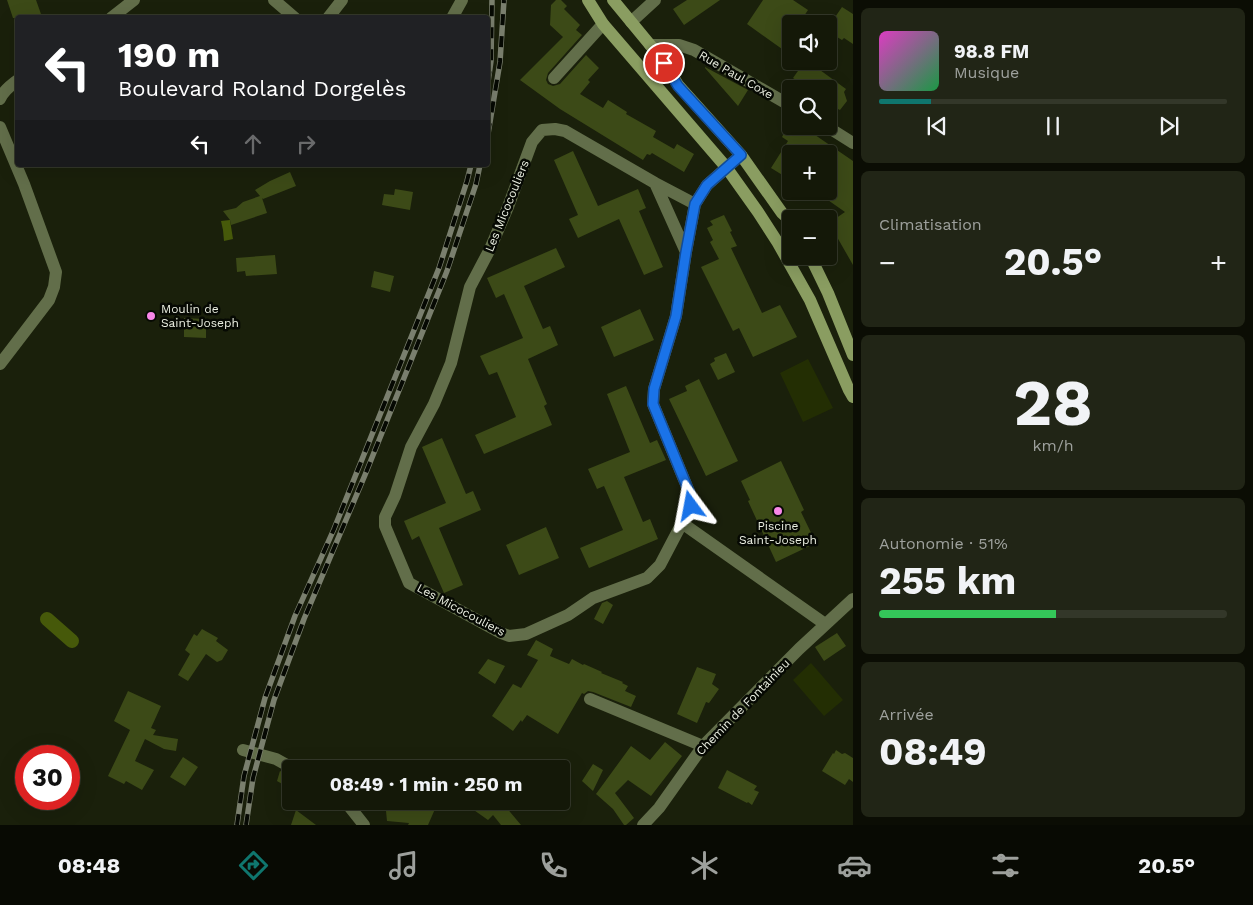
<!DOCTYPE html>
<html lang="fr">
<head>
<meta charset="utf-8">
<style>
  :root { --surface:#141808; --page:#212516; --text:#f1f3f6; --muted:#9da09c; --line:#333729; --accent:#0f766e }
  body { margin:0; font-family:"Work Sans",sans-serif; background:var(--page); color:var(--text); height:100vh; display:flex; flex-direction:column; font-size:19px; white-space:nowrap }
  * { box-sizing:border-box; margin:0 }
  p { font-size:16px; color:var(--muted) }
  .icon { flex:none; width:28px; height:28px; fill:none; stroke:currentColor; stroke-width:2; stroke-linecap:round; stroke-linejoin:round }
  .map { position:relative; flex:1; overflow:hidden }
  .panel { display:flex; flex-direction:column; gap:8px; padding:8px; background:#0b0d04; width:400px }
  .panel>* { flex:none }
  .banner { position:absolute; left:15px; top:15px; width:475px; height:152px; border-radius:5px; box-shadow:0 5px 20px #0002,0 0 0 1px var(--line); background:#202124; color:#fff; overflow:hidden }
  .buttons { position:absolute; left:782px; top:15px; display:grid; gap:10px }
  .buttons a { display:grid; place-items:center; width:55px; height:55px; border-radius:5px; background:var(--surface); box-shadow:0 5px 20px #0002,0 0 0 1px var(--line); font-size:25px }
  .speed { position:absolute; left:15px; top:745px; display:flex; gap:10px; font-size:25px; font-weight:700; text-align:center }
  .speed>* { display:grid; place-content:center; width:65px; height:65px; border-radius:50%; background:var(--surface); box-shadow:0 5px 20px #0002,0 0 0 1px var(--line); line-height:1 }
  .speed .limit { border:8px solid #d22; background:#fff; color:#111 }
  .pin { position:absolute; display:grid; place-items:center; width:42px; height:42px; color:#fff; margin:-21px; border:2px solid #fff; border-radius:50%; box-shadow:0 1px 5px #0007 }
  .me { position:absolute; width:55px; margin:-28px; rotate:347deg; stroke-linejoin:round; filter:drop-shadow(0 0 4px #0008) }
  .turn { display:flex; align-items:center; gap:18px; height:105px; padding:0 20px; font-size:22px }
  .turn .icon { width:65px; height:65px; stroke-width:2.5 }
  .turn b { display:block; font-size:35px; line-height:42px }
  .lanes { display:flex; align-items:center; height:48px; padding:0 20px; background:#0003; justify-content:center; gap:25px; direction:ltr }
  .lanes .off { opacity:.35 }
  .big { font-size:38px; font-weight:700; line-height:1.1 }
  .panel .tile { flex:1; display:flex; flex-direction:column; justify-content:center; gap:8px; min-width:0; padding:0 18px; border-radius:8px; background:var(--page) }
  .panel .dial { align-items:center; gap:0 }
  .dial b { font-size:65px; line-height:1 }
  .song { display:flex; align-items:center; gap:15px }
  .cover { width:60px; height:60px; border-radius:8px; background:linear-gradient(135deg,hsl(310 70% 55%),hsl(140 70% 35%)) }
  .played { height:5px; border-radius:2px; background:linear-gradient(90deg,var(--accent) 15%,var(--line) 15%) }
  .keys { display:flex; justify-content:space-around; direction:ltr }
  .heat { display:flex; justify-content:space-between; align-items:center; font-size:28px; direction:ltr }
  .charge { height:8px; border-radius:4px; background:linear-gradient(90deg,#34c759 51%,var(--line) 0) }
  .trip { position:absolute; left:282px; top:760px; width:288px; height:50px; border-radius:5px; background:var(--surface); box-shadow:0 5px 20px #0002,0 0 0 1px var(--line); font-weight:700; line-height:50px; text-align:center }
  .tabs { display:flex; height:80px; justify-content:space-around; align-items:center; background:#080a03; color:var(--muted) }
  .tabs .icon { width:35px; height:35px }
  .tabs .active { color:var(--accent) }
  .tabs b { font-size:22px; color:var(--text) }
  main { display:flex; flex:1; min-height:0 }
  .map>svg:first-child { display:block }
  .green { fill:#232e03 }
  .water { fill:#46590a }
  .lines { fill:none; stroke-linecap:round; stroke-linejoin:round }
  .canal { stroke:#46590a; stroke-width:14 }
  .building { fill:#3c4a17 }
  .minor { stroke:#626e4a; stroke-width:12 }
  .secondary { stroke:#8a9d61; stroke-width:12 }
  .rail-casing { stroke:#7a7f6e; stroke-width:5.5 }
  .rail { stroke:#060903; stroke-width:4; stroke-dasharray:11; stroke-linecap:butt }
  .route-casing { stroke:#114b97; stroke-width:12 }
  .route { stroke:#1a73e8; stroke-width:9 }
  .poi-dot { fill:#f987e8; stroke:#060903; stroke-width:2 }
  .labels { text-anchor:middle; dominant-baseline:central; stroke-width:5; stroke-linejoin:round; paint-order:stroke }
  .street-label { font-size:12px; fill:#eaeee1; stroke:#060903 }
  .poi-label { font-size:12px; fill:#eaeee1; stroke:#060903; text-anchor:start }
</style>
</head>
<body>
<main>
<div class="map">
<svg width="853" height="825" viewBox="0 0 853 825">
  <rect width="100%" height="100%" fill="#1a200b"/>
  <path class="green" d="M 808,359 L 833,408 L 803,422 L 780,373 Z
    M 811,663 L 843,700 L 824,716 L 793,680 Z"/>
  <path class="water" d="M 230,220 L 233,239 L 224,241 L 223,230 L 221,221 Z"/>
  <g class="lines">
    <path class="canal" d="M 47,619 L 72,641"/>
  </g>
  <path class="building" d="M 7,0 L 36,0 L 41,14 L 32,18 L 13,18 Z
    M 556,0 L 561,0 L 567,6 L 564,9 L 580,25 L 576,30 L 582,35 L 548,73 L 546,80 L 548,84 L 553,86 L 560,84 L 586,55 L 599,68 L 588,80 L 590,82 L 580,94 L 603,108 L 608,100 L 627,112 L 626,114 L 656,131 L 653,137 L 674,149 L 677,144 L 694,154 L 684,172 L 652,153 L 650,155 L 647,154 L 643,160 L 560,109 L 520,80 L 563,37 L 550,25 L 551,5 Z
    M 687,0 L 720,0 L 684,25 L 673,9 Z
    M 763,0 L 793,0 L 808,10 L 804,16 L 815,24 L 791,24 L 791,46 L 786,42 L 782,49 L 747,24 Z
    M 842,7 L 853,14 L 853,44 L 844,38 L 842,40 L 837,37 L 829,48 L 829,26 Z
    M 805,61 L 813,61 L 822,68 L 820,70 L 846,89 L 844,92 L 847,101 L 840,110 L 836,108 L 829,107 L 829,89 L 809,89 L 793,78 Z
    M 705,67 L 748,90 L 738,106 L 705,68 Z
    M 788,126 L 802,126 L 853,161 L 853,265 L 829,223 L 845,212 L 825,198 L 832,186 L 829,184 L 829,154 L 791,154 L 791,166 L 784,176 L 771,168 L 788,141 L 782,137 Z
    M 573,151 L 598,206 L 638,189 L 646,208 L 639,211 L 663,267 L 644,275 L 619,219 L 578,238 L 569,219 L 578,215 L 554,160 Z
    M 290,172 L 296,186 L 263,199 L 262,198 L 267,213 L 231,225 L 230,220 L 223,211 L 236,208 L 243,202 L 260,196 L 255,190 L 270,181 Z
    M 395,189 L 413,192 L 410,210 L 382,205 L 384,194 L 394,195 Z
    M 724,215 L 732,231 L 730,232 L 737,246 L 731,248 L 762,313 L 780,305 L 797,337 L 753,357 L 739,328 L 733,331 L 701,267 L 719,259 L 710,242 L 713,240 L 707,228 L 713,225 L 710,221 Z
    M 556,248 L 565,267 L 524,286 L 543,329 L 550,326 L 558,345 L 528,359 L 547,404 L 544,406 L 552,425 L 484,454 L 475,435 L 516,417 L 497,372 L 489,375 L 480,356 L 523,338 L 504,294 L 496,298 L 487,278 Z
    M 275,255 L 277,274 L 246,276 L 245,271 L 237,272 L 236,258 Z
    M 374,271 L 394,276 L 390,292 L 371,287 Z
    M 640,309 L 654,340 L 614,357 L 601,327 Z
    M145.5 316a5.5 5.5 0 1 1 11 0a5.5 5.5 0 1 1-11 0Z
    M 184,318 L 203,319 L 202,325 L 206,326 L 206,338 L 184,337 Z
    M 726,353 L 735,372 L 718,380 L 710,364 L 715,361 L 714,358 Z
    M 699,379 L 738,461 L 706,476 L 669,399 L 687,391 L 685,386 Z
    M 626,386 L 650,443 L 657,440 L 666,460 L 624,477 L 643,522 L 650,519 L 658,539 L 589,568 L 580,548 L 623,530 L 604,486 L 597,489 L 588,469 L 630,452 L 607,394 Z
    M 442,438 L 466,494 L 473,491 L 481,510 L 439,528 L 463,585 L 444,593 L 419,536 L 412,540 L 404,521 L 446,503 L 422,447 Z
    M 781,461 L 804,510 L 801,512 L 816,543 L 776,562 L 748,501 L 750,500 L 741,481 Z
    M 546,527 L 559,558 L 519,575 L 506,545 Z
    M 607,601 L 613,605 L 603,624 L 594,619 L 602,603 Z
    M 202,629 L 218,638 L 216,641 L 228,650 L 222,660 L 217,662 L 206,654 L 188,681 L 178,675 L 190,654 L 185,650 L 194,634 L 197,636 Z
    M 837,633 L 846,646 L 824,661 L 815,647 Z
    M 536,640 L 553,649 L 550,656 L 569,664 L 572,659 L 583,665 L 584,664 L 602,672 L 601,673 L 623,682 L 622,683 L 628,686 L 625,691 L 636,696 L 631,707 L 593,692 L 588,691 L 584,694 L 582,693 L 558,734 L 527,715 L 522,722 L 521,720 L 513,731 L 492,716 L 513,684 L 521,688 L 538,660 L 527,655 Z
    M 488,659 L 505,666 L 495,684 L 478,673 Z
    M 697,667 L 716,674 L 712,684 L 719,689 L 709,703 L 706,702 L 697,723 L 677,714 Z
    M 128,691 L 161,706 L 151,728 L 156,730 L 153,735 L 178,739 L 176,751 L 164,749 L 145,739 L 135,761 L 154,770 L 142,790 L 126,781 L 124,784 L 108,776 L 130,730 L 114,721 Z
    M 665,742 L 682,756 L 651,796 L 628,780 L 615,793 L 634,818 L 626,825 L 624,825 L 613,809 L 596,794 L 631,746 L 650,760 Z
    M 836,750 L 842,754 L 845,753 L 853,758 L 853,782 L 849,779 L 845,785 L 822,771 L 833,753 L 834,754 Z
    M 183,757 L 198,767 L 185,786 L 170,777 Z
    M 593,764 L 603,770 L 593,791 L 582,781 Z
    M 727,770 L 757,786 L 754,790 L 759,792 L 752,805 L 748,802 L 747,803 L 718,788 Z
    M 280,771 L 291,777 L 291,789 L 277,781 Z
    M 385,801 L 418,801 L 435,809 L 428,825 L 408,825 L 409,823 L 387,821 Z
    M 461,801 L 501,801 L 521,825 L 501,825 L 493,815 L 488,820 Z
    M 296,810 L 316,825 L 291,825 Z"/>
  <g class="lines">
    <path class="minor" d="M 274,0 L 295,18
      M 111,18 L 134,0
      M 328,18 L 342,0
      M 452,18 L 462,0
      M 631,22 L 655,0
      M 650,45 L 679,45 L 694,50 L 791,106
      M 554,78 L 603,24
      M 0,99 C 3,91 11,85 18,80
      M 826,126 L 853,143
      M 0,127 L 24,184 L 56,272 L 54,287 L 49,300 L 0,364
      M 655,183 L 686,252
      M 695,204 L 686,252 L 676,316 L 654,389 L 653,404 L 690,494 L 691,506 L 660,565 L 647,578 L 593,598 L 568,615 L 526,634 L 509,636 L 501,633 L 409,583 L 385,526 L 385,517 L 395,496 L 411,447 L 434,404 L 451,363 L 470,287 L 490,249 L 508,207 L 532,142 L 542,130 L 555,129 L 565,131 L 655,183 L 695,204 L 707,185 L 741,155
      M 682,523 L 825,624
      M 590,699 L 703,746
      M 243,750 L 276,759 L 294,769
      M 345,801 L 364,825
      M 643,825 L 659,808 L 703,746 L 799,649 L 853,599"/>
    <path class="secondary" d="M 588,0 L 603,24 L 726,167 L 758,212 L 778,243 L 810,300 L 849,390 L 853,397
      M 613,0 L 665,63 L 678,85 L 741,155 L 782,213 L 791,221
      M 810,256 L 828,293 L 853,355"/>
    <g class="rail-casing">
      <path id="rail" d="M 488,82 L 491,61 L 492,0
        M 488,134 L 500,62 L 504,0
        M 237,825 L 244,776 L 265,698 L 295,616 L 334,529 L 439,268 L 467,181 L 471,165
        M 246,825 L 253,778 L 274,700 L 304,619 L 365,475 L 447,271 L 476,184 L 480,165"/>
    </g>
    <use href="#rail" class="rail"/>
  </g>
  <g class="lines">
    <g class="route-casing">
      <path id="route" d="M 664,63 L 678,86 L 741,155 L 707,185 L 695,204 L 686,252 L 676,316 L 654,389 L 653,404 L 690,494 L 691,506"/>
    </g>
    <use href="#route" class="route"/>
  </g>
  <g class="poi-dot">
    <circle cx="151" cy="316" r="5"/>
    <circle cx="778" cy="511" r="5"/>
  </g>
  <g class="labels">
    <g class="street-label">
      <text transform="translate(736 75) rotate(30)">Rue Paul Coxe</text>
      <text transform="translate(507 206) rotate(-68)">Les Micocouliers</text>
      <text transform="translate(461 610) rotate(28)">Les Micocouliers</text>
      <text transform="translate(743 707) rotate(-46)">Chemin de Fontainieu</text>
    </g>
    <g class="poi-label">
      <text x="161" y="309">Moulin de<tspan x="161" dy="14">Saint-Joseph</tspan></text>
      <text x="778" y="526" text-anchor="middle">Piscine<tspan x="778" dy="14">Saint-Joseph</tspan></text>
    </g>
  </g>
</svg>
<div class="buttons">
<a><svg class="icon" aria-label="sound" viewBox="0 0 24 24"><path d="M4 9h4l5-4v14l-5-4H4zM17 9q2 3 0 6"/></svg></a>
<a><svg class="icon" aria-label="search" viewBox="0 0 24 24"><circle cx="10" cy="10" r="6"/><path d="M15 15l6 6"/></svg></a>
<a>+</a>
<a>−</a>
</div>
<div class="speed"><div class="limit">30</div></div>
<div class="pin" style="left:664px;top:63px;background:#d93025"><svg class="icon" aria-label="arrive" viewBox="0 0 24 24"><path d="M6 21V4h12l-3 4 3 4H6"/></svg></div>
<svg class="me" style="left:691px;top:506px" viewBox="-20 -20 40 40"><path d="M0-17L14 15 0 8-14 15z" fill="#1a73e8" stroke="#fff" stroke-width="4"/></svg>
<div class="trip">08:49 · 1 min · 250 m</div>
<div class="banner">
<div class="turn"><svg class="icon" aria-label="left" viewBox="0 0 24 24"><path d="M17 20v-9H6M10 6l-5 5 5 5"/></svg><div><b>190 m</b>Boulevard Roland Dorgelès</div></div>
<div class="lanes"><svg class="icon" aria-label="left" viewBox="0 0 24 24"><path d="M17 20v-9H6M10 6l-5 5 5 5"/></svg><svg class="icon off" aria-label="ahead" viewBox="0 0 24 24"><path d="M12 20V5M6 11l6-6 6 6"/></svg><svg class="icon off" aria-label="right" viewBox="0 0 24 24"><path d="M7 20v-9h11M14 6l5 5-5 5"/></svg></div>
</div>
</div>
<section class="panel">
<div class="tile">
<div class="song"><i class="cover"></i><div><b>98.8 FM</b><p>Musique</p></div></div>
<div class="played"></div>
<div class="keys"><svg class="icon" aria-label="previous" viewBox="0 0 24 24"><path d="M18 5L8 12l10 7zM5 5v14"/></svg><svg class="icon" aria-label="pause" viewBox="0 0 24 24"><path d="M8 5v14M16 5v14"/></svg><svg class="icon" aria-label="next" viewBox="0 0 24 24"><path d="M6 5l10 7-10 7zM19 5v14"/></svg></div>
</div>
<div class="tile"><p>Climatisation</p>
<div class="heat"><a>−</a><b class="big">20.5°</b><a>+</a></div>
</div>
<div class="tile dial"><b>28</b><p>km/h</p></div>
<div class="tile"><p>Autonomie · 51%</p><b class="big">255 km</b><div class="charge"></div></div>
<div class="tile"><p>Arrivée</p><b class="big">08:49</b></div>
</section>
</main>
<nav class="tabs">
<b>08:48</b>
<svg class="icon active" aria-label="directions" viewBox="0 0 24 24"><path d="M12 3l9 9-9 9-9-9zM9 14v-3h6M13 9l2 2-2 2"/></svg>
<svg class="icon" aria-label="music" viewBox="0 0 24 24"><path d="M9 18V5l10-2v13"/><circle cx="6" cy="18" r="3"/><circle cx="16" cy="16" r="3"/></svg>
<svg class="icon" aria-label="phone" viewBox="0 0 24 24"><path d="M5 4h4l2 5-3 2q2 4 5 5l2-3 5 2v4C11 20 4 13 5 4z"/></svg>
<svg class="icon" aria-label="climate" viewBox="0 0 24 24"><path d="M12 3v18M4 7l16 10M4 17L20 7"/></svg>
<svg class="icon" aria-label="car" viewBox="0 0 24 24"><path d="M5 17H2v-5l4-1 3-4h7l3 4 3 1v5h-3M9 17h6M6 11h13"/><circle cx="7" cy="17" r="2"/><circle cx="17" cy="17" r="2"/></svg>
<svg class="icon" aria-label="filters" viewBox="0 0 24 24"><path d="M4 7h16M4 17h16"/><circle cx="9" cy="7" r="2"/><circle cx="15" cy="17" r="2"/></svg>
<b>20.5°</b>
</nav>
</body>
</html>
